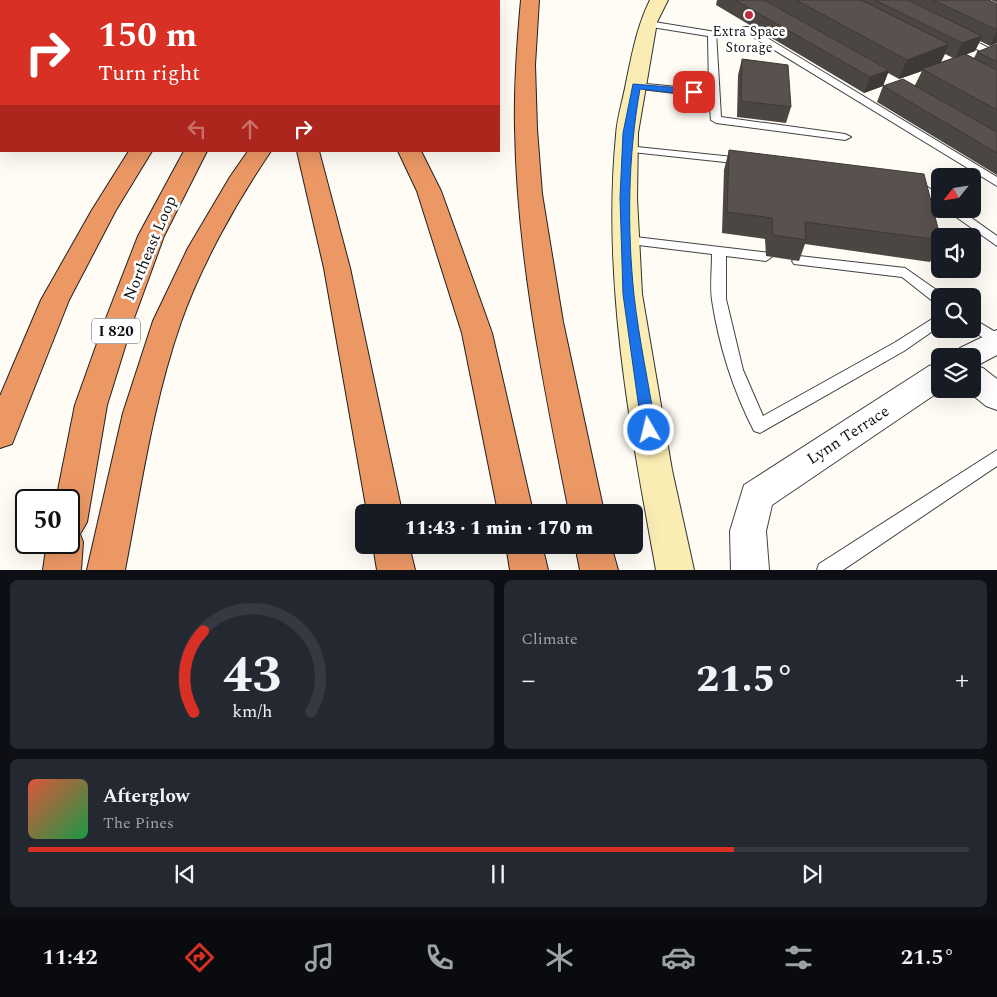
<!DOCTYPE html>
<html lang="en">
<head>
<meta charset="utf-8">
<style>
  :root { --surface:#171b24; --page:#242831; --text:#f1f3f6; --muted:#9ea1a6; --line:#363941; --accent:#d93025 }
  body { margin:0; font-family:Spectral,serif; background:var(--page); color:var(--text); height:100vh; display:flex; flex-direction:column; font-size:19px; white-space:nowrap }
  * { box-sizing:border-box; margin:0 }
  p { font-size:16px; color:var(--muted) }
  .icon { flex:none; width:28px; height:28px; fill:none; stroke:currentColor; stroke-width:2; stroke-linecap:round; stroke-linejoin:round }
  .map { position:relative; height:570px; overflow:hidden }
  .drawer { display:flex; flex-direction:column; gap:10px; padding:10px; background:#0d0f14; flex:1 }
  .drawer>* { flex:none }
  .top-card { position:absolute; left:0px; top:0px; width:500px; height:152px; box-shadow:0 5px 20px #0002; background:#d93025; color:#fff; overflow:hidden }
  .needle { width:32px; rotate:240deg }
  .fabs { position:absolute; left:931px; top:168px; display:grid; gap:10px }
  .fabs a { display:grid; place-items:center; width:50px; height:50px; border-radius:8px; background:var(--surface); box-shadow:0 5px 20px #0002; font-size:25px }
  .speed { position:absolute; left:15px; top:489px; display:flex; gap:10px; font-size:25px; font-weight:700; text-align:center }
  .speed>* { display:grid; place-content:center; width:65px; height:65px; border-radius:50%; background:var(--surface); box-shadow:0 5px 20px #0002; line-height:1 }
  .speed .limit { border:2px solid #111; border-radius:8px; background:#fff; color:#111 }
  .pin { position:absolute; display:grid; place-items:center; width:42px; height:42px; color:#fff; margin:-21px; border-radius:10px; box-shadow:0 2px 8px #0006 }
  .me { position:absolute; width:55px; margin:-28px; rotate:352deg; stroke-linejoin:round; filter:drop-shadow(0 0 4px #0008) }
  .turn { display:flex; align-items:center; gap:18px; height:105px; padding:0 15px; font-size:22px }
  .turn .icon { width:65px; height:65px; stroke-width:2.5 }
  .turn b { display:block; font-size:35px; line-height:42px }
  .lanes { display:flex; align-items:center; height:48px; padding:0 15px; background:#0003; justify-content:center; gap:25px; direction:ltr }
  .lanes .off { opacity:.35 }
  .big { font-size:38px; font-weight:800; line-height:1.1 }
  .drawer .card { flex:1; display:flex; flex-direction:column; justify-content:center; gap:8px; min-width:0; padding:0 18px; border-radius:8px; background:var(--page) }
  .drawer .dial { align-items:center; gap:0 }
  .dial svg { height:130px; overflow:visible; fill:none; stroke:var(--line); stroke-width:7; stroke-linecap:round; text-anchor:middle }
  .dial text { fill:var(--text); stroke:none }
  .song { display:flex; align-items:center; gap:15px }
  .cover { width:60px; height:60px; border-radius:8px; background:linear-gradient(135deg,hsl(10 70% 55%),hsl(140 70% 35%)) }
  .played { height:5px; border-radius:2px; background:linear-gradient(90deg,var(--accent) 75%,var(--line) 75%) }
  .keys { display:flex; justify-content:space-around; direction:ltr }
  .heat { display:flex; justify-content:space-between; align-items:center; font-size:28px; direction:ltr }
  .drawer .tiles { flex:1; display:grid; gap:10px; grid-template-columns:1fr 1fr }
  .card:last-child { grid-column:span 2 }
  .trip { position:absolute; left:355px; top:504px; width:288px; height:50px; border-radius:8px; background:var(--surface); box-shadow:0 5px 20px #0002; font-weight:800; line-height:50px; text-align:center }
  .tabs { display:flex; height:80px; justify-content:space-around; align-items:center; background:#090b0e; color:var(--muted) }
  .tabs .icon { width:35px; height:35px }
  .tabs .active { color:var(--accent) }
  .tabs b { font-size:22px; color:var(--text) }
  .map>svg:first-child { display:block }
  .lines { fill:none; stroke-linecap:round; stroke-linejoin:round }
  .lane-casing { stroke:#434343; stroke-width:2 }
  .street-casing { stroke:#434343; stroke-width:2 }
  .secondary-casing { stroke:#323232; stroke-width:2 }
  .highway-casing { stroke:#212121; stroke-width:2 }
  .lane { fill:#fff; fill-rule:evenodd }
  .street { fill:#fff; fill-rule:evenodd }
  .secondary { fill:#faedb3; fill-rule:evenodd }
  .highway { fill:#ec9865; fill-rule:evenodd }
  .wall { fill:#4c4642; fill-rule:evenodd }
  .shaded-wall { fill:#3e3936 }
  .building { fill:#58514d; stroke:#3e3936 }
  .route { fill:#1a73e8; stroke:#114b97 }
  .poi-dot { fill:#ba2f40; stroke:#fff; stroke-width:2 }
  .labels { text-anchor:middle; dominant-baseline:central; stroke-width:5; stroke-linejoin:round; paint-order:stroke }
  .far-poi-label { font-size:14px; fill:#101010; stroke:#fff }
  .shield { fill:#fff; stroke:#585858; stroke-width:1 }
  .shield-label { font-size:15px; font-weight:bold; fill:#101010 }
  .street-label { font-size:16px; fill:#101010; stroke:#fff }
</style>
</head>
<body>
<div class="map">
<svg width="997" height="570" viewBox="0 0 997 570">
  <rect width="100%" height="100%" fill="#fefcf4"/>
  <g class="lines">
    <g class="lane-casing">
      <path id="lane" d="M 648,21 L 716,32 L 721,117 L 845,134 L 851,137 L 845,140 L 716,123 L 711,120 L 709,97 L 632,88 L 631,86 L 636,83 L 709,90 L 708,36 L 645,26 L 643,24 Z
        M 743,27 L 749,27 L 997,177 L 997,186 L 743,31 Z
        M 957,35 L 963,35 L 997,52 L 997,58 L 988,59 L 988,55 L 957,39 Z
        M 627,146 L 743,158 L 749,161 L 743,164 L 623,151 L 621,149 Z
        M 915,179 L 940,195 L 940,205 L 911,186 L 909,183 L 911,180 Z
        M 945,209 L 959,209 L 997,236 L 997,246 Z
        M 627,236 L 771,253 L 773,256 L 766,261 L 726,256 L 726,299 L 743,370 L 763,416 L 894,343 L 940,314 L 940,326 L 904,351 L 760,433 L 754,431 C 733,390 719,346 712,300 C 710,286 712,269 712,254 L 622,243 L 621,240 Z
        M 799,256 L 905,268 L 945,296 L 940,296 L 940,304 L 935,303 L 902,277 L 794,264 L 792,261 Z
        M 972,318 L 997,333 L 997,347 L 970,329 L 972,329 Z
        M 997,450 L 997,466 L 843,570 L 817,570 L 819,564 Z"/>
    </g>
    <g class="street-casing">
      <path id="street" d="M 997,330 L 997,355 L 976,366 L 983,368 L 997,379 L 997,410 L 986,406 L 965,389 L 972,389 L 972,356 L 956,356 L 960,348 Z
        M 940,363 L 940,389 L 943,389 L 772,505 L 766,531 L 769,570 L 731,570 L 730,531 L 744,485 L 929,366 Z"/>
    </g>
    <g class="secondary-casing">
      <path id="secondary" d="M 650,0 L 668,0 L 657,22 L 638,133 L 637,198 L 642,294 L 672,470 L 694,570 L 656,570 C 630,427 602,280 616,135 C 617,117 623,100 626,83 C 632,54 637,26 650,0 Z"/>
    </g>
    <g class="highway-casing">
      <path id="highway" d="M 227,0 L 245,0 L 246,1 L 228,1 Z
        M 284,0 L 303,0 L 304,1 L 285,1 Z
        M 521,0 L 539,0 L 535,65 L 537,129 L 542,194 L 563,322 L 604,512 L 569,512 C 544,386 517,258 515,129 C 514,86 517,43 521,0 Z
        M 129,151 L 152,151 L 116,210 L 69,300 L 12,444 L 0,448 L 0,396 L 41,300 L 92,210 Z
        M 184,151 L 207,151 L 164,236 L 133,321 L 107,405 L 87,522 L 80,534 L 83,542 L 81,570 L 43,570 L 47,542 L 69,542 L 69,500 L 56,500 L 75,405 L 105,321 L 138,236 Z
        M 248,151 L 271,151 C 237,201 201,265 181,322 C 153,402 141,487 125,570 L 87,570 L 123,413 L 153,321 L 188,248 L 230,177 Z
        M 297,151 L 319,151 L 350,268 L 402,512 L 367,512 L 324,268 Z
        M 398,151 L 421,151 L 441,191 L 492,333 L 533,512 L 498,512 L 462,333 L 417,191 Z
        M 373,545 L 409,545 L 415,570 L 377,570 Z
        M 506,545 L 542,545 L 548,570 L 510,570 Z
        M 575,545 L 611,545 L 618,570 L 580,570 Z"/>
    </g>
    <use href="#lane" class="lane"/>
    <use href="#street" class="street"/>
    <use href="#secondary" class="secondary"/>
    <use href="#highway" class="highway"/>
  </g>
  <path class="wall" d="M 717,0 L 989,0 L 997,4 L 997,43 L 990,46 L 980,41 L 975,51 L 966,54 L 974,58 L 977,52 L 997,44 L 997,175 L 877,102 L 883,86 L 864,93 L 716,5 ZM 945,54 L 953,58 L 941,62 ZM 922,71 L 915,85 L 883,86 L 888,73 L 899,79 Z
    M 991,0 L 997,0 L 997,3 Z
    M 742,59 L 791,107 L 786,123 L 737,117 L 738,75 Z
    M 729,150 L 940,236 L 940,244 L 930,262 L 805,244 L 799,261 L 766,256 L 765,239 L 722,233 L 724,170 Z"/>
  <path class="shaded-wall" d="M 997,31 L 997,43 L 990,46 Z
    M 982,36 L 975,51 L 955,59 L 962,43 Z
    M 949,44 L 940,64 L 922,69 L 922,71 L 899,79 L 907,60 Z
    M 889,70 L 883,86 L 864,93 L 870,77 Z"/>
  <path class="building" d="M 735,0 L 764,0 L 889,70 L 870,77 Z
    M 796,0 L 861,0 L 949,44 L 907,60 Z
    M 875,0 L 908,0 L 982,36 L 962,43 Z
    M 933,0 L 989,0 L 997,4 L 997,30 Z
    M 997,44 L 997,62 L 977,52 Z
    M 965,54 L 997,70 L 997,110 L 922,69 Z
    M 742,59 L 788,65 L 791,107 L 741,101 Z
    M 903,79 L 997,132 L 997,153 L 883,86 Z
    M 729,150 L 924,174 L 940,236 L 940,240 L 805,222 L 806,240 L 773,235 L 772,218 L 727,212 Z"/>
  <path class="route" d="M 633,84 L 694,89 L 698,92 L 694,95 L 640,89 C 628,156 627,227 634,295 C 639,340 649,385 656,430 L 654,434 L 644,434 L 642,430 L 623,294 L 620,198 L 623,133 Z"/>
  <circle class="poi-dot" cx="749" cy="15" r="5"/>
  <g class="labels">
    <g class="far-poi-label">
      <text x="749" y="31">Extra Space<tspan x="749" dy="16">Storage</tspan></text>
    </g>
    <rect class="shield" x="92" y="318.5" width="48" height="25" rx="4"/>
    <g class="shield-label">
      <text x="116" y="331">I 820</text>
    </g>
    <g class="street-label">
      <text transform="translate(150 248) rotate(-67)">Northeast Loop</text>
      <text transform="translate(848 435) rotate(-33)">Lynn Terrace</text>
    </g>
  </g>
</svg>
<div class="fabs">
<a><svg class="needle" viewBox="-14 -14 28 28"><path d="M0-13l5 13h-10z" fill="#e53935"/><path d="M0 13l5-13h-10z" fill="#9ea1a6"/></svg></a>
<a><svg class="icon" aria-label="sound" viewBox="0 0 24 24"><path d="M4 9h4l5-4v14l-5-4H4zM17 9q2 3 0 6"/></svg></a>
<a><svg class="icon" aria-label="search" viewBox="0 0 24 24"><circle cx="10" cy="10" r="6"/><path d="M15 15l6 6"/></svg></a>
<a><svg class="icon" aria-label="layers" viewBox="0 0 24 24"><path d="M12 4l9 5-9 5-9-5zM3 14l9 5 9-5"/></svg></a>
</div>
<div class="speed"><div class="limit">50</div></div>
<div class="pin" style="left:694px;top:92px;background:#d93025"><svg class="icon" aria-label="arrive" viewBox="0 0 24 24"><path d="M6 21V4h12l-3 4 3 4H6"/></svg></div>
<svg class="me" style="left:649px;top:430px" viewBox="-20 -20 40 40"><circle r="17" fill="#1a73e8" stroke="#fff" stroke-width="3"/><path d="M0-11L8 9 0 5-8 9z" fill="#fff"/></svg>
<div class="trip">11:43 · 1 min · 170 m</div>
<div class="top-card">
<div class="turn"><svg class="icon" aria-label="right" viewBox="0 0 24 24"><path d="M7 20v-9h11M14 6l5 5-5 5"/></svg><div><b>150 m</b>Turn right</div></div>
<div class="lanes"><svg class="icon off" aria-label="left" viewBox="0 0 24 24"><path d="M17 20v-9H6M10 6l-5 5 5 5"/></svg><svg class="icon off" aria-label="ahead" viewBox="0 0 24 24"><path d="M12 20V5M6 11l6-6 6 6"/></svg><svg class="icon" aria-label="right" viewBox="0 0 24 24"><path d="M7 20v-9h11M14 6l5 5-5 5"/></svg></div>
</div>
</div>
<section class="drawer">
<div class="tiles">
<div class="card dial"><svg viewBox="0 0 100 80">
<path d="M14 69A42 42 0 1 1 86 69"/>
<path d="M14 69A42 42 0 0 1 20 19" stroke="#d93025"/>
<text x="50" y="56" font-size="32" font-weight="700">43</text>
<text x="50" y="72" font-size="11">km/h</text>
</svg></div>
<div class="card"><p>Climate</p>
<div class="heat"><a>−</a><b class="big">21.5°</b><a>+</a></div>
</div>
<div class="card">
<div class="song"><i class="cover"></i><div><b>Afterglow</b><p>The Pines</p></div></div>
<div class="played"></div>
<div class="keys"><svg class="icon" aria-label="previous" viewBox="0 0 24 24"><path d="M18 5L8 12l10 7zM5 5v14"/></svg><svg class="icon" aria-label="pause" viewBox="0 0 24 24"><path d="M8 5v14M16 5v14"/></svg><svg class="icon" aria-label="next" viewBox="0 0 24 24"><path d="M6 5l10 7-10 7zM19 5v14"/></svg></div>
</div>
</div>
</section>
<nav class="tabs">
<b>11:42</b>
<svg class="icon active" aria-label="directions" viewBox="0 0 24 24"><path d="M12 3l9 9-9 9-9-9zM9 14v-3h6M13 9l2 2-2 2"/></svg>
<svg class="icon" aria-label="music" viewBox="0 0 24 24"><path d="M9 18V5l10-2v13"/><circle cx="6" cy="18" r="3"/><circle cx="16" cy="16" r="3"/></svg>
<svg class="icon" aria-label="phone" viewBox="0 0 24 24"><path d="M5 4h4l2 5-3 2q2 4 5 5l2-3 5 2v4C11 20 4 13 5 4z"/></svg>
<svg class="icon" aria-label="climate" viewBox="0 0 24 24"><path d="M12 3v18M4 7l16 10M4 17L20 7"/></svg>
<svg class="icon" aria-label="car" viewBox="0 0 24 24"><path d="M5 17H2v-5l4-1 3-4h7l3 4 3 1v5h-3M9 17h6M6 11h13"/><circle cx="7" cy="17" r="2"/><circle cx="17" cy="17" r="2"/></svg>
<svg class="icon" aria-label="filters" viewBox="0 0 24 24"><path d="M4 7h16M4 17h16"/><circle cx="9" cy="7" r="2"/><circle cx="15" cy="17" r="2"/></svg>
<b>21.5°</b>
</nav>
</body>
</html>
